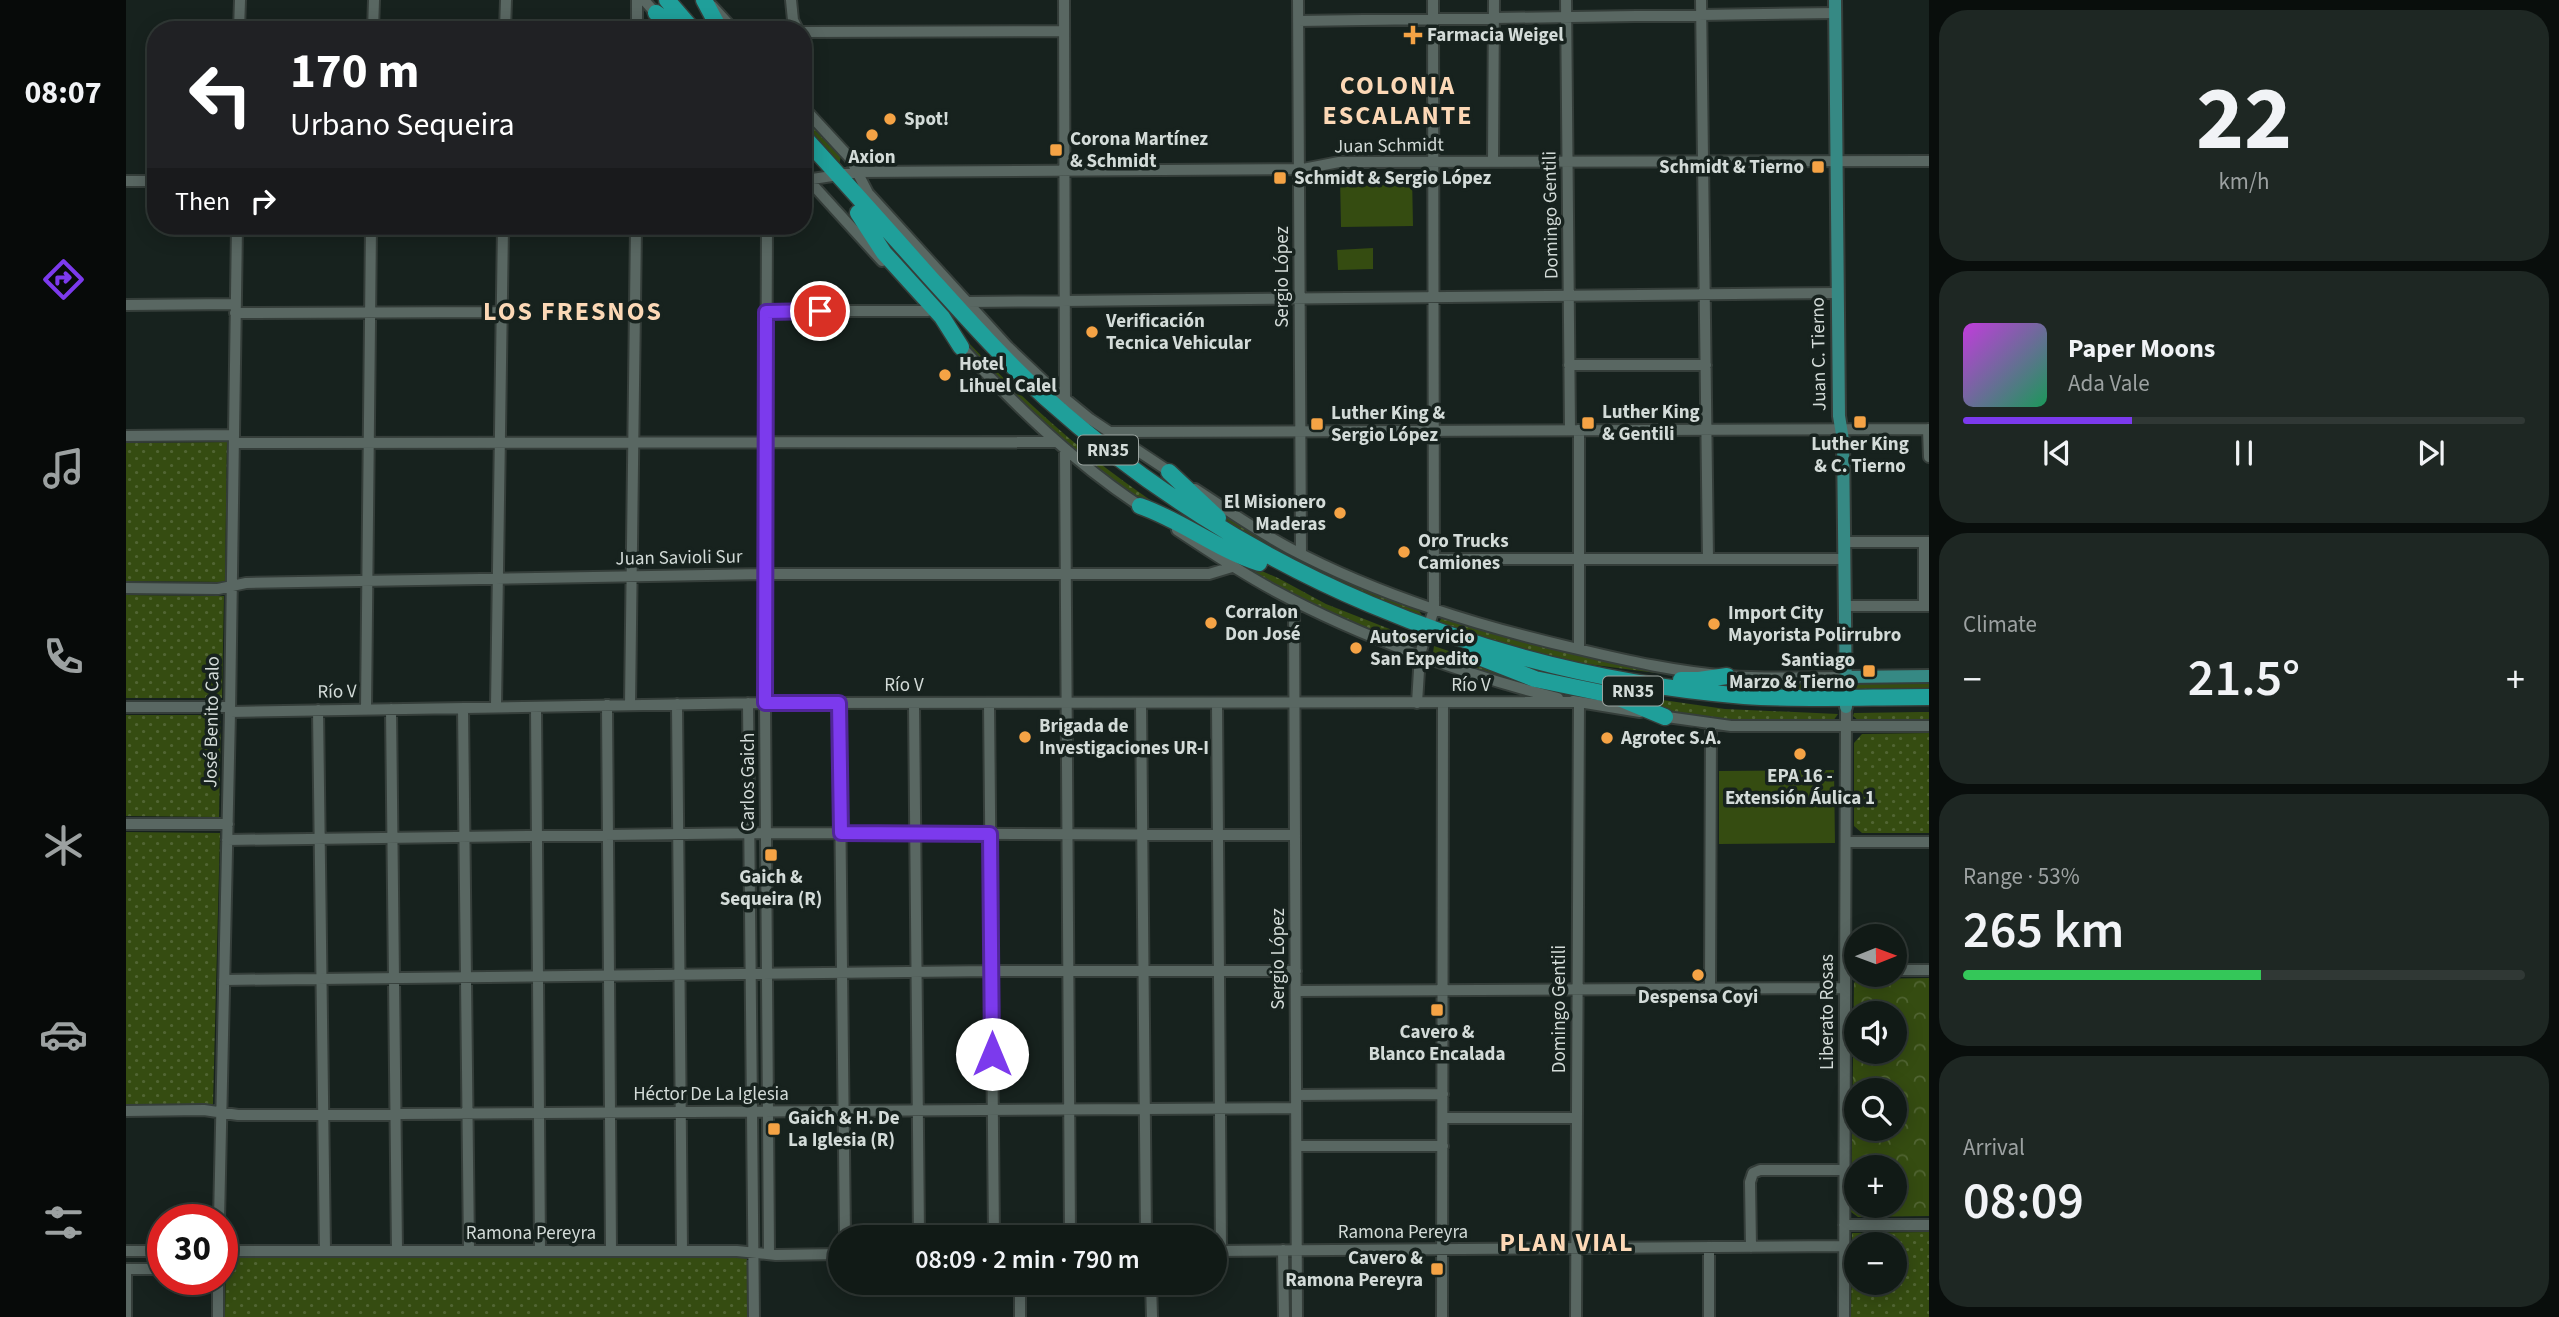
<!DOCTYPE html>
<html lang="en">
<head>
<meta charset="utf-8">
<style>
  :root { --surface:#111a16; --page:#1e2723; --text:#f1f3f6; --muted:#9ca1a1; --line:#303835; --accent:#7c3aed }
  body { margin:0; font-family:"Source Sans 3",sans-serif; background:var(--page); color:var(--text); height:100vh; display:flex; flex-direction:column; font-size:26px; white-space:nowrap }
  * { box-sizing:border-box; margin:0 }
  p { font-size:23px; color:var(--muted) }
  .icon { flex:none; width:38px; height:38px; fill:none; stroke:currentColor; stroke-width:2; stroke-linecap:round; stroke-linejoin:round }
  .map { position:relative; flex:1; overflow:hidden }
  .sheet { display:flex; flex-direction:column; gap:10px; padding:10px; background:#090e0c; width:630px }
  .sheet>* { flex:none }
  .hud { position:absolute; left:21px; top:21px; width:665px; height:214px; border-radius:28px; box-shadow:0 4px 18px #0003,0 0 0 2px var(--line); background:#202124; color:#fff; overflow:hidden }
  .needle { width:46px; rotate:89deg }
  .tools { position:absolute; left:1718px; top:924px; display:grid; gap:14px }
  .tools a { display:grid; place-items:center; width:63px; height:63px; border-radius:50%; background:var(--surface); box-shadow:0 4px 18px #0003,0 0 0 2px var(--line); font-size:35px }
  .speed { position:absolute; left:21px; top:1204px; display:flex; gap:14px; font-size:35px; font-weight:700; text-align:center }
  .speed>* { display:grid; place-content:center; width:91px; height:91px; border-radius:50%; background:var(--surface); box-shadow:0 4px 18px #0003,0 0 0 2px var(--line); line-height:1 }
  .speed .limit { border:10px solid #d22; background:#fff; color:#111 }
  .pin { position:absolute; display:grid; place-items:center; width:60px; height:60px; color:#fff; margin:-30px; border:4px solid #fff; border-radius:50%; box-shadow:0 2px 7px #0007 }
  .me { position:absolute; width:77px; margin:-38px; rotate:0deg; stroke-linejoin:round; filter:drop-shadow(0 0 5px #0008) }
  .turn { display:flex; align-items:center; gap:24px; height:147px; padding:0 28px; font-size:32px }
  .turn .icon { width:91px; height:91px; stroke-width:2.5 }
  .turn b { display:block; font-size:49px; line-height:60px }
  .then { display:flex; align-items:center; height:66px; padding:0 28px; background:#0003; gap:14px; font-size:26px }
  .big { font-size:52px; font-weight:600; line-height:1.1 }
  .sheet .card { flex:1; display:flex; flex-direction:column; justify-content:center; gap:10px; min-width:0; padding:0 24px; border-radius:28px; background:var(--page) }
  .sheet .dial { align-items:center; gap:0 }
  .dial b { font-size:91px; line-height:1 }
  .song { display:flex; align-items:center; gap:21px }
  .cover { width:84px; height:84px; border-radius:10px; background:linear-gradient(135deg,hsl(290 70% 55%),hsl(150 70% 35%)) }
  .played { height:7px; border-radius:4px; background:linear-gradient(90deg,var(--accent) 30%,var(--line) 30%) }
  .keys { display:flex; justify-content:space-around; direction:ltr }
  .heat { display:flex; justify-content:space-between; align-items:center; font-size:38px; direction:ltr }
  .charge { height:10px; border-radius:5px; background:linear-gradient(90deg,#34c759 53%,var(--line) 0) }
  .trip { position:absolute; left:702px; top:1225px; width:399px; height:70px; border-radius:35px; background:var(--surface); box-shadow:0 4px 18px #0003,0 0 0 2px var(--line); font-weight:600; line-height:70px; text-align:center }
  main { display:flex; flex:1; min-height:0 }
  .tabs { display:flex; flex-direction:column; width:126px; justify-content:space-around; align-items:center; background:#070a09; color:var(--muted) }
  .tabs .icon { width:49px; height:49px }
  .tabs .selected { color:var(--accent) }
  .tabs b { font-size:32px; color:var(--text) }
  .map>svg:first-child { display:block }
  .grass { fill:url(#grass-dots); fill-rule:evenodd }
  .forest { fill:url(#forest-crowns); fill-rule:evenodd }
  .park { fill:#354c11 }
  .lines { fill:none; stroke-linecap:round; stroke-linejoin:round }
  .minor-casing { stroke:#353e3a; stroke-width:14 }
  .major-casing { stroke:#353e3a; stroke-width:16 }
  .highway-casing { stroke:#353e3a; stroke-width:19 }
  .minor { stroke:#596762; stroke-width:10 }
  .major { stroke:#368984; stroke-width:12 }
  .highway { stroke:#1f9f9a; stroke-width:16 }
  .route-casing { stroke:#51269a; stroke-width:18 }
  .route { stroke:#7c3aed; stroke-width:12 }
  .poi-dot { fill:#f5a345; stroke:#17221e; stroke-width:2.5 }
  .labels { text-anchor:middle; dominant-baseline:central; stroke-width:7; stroke-linejoin:round; paint-order:stroke }
  .shield { fill:#17221e; stroke:#9ba4a0; stroke-width:2 }
  .shield-label { font-size:18px; font-weight:bold; fill:#d3dbd8 }
  .poi-label { font-size:19px; font-weight:bold; fill:#d3dbd8; stroke:#17221e; text-anchor:start }
  .street-label { font-size:19px; fill:#d3dbd8; stroke:#17221e }
  .district-label { font-size:26px; font-weight:bold; letter-spacing:2px; fill:#fcd8b6; stroke:#17221e }
</style>
</head>
<body>
<main>
<nav class="tabs">
<b>08:07</b>
<svg class="icon selected" aria-label="directions" viewBox="0 0 24 24"><path d="M12 3l9 9-9 9-9-9zM9 14v-3h6M13 9l2 2-2 2"/></svg>
<svg class="icon" aria-label="music" viewBox="0 0 24 24"><path d="M9 18V5l10-2v13"/><circle cx="6" cy="18" r="3"/><circle cx="16" cy="16" r="3"/></svg>
<svg class="icon" aria-label="phone" viewBox="0 0 24 24"><path d="M5 4h4l2 5-3 2q2 4 5 5l2-3 5 2v4C11 20 4 13 5 4z"/></svg>
<svg class="icon" aria-label="climate" viewBox="0 0 24 24"><path d="M12 3v18M4 7l16 10M4 17L20 7"/></svg>
<svg class="icon" aria-label="car" viewBox="0 0 24 24"><path d="M5 17H2v-5l4-1 3-4h7l3 4 3 1v5h-3M9 17h6M6 11h13"/><circle cx="7" cy="17" r="2"/><circle cx="17" cy="17" r="2"/></svg>
<svg class="icon" aria-label="filters" viewBox="0 0 24 24"><path d="M4 7h16M4 17h16"/><circle cx="9" cy="7" r="2"/><circle cx="15" cy="17" r="2"/></svg>
</nav>
<div class="map">
<svg width="1803" height="1317" viewBox="0 0 1803 1317">
  <defs>
    <pattern id="grass-dots" width="8" height="8" patternUnits="userSpaceOnUse" patternTransform="scale(1.75)"><rect width="8" height="8" fill="#354c11"/><path d="M2 2h.1M6 6h.1" fill="none" stroke="#516533" stroke-width="1.8" stroke-linecap="round"/></pattern>
    <pattern id="forest-crowns" width="20" height="18" patternUnits="userSpaceOnUse" patternTransform="scale(1.75)"><rect width="20" height="18" fill="#354c11"/><path d="M2 6a3 3 0 1 1 6 0M12 15a3 3 0 1 1 6 0" fill="none" stroke="#516533"/></pattern>
  </defs>
  <rect width="100%" height="100%" fill="#17221e"/>
  <path class="grass" d="M 677,113 L 715,155 L 713,167 L 677,127 Z
    M 824,323 C 890,394 959,458 1041,511 L 1009,497 L 968,467 L 911,417 L 843,350 Z
    M 101,442 L 99,582 L 0,581 L 0,443 Z
    M 1084,504 L 1292,609 L 1297,617 L 1198,579 L 1105,524 Z
    M 1042,518 L 1108,559 L 1152,578 L 1200,604 L 1289,639 L 1290,642 L 1285,645 L 1279,645 L 1186,605 L 1138,581 Z
    M 0,595 L 98,596 L 96,698 L 0,698 Z
    M 1320,618 L 1569,678 L 1430,660 L 1311,625 L 1315,619 Z
    M 1308,646 L 1355,662 L 1478,697 L 1471,701 L 1400,684 L 1312,656 L 1307,653 Z
    M 1613,681 L 1706,682 L 1712,691 L 1655,693 L 1570,683 Z
    M 1803,681 L 1803,691 L 1727,691 L 1732,682 Z
    M 1502,695 L 1599,709 L 1712,714 L 1707,721 L 1607,722 L 1548,715 Z
    M 1795,712 L 1803,712 L 1803,721 L 1733,721 L 1727,716 L 1728,713 Z
    M 0,715 L 95,715 L 93,817 L 0,816 Z
    M 1803,733 L 1803,833 L 1736,833 L 1728,826 L 1728,743 L 1736,734 Z
    M 0,832 L 94,833 L 87,1104 L 0,1104 Z
    M 1803,1232 L 1803,1317 L 1725,1317 L 1726,1233 ZM 1731,1244 L 1769,1244 L 1769,1283 L 1731,1283 Z
    M 621,1256 L 622,1317 L 99,1317 L 100,1258 Z"/>
  <path class="forest" d="M 1803,978 L 1803,1216 L 1732,1217 L 1725,1212 L 1728,983 L 1732,979 ZM 1731,1013 L 1769,1013 L 1769,1052 L 1731,1052 ZM 1731,1090 L 1769,1090 L 1769,1129 L 1731,1129 ZM 1731,1167 L 1769,1167 L 1769,1206 L 1731,1206 Z"/>
  <path class="park" d="M 1286,175 L 1287,226 L 1215,227 L 1214,176 Z
    M 1247,248 L 1247,269 L 1212,270 L 1211,250 Z
    M 1708,770 L 1709,843 L 1593,844 L 1593,771 Z"/>
  <g class="lines">
    <g class="minor-casing">
      <path id="minor" d="M 518,0 L 532,16
        M 665,0 L 667,20 L 672,30
        M 938,0 L 939,399
        M 1172,0 L 1175,554
        M 1440,0 L 1444,430
        M 1575,0 L 1582,559
        M 586,6 L 608,30
        M 1172,21 L 1709,13
        M 113,30 L 114,0
        M 247,30 L 248,0
        M 379,30 L 380,0
        M 511,30 L 511,0
        M 677,32 L 938,31
        M 677,107 L 724,158 L 742,193 L 882,347 L 920,383 L 964,419 L 1047,474
        M 1367,162 L 1368,0
        M 677,174 L 756,261
        M 680,180 L 732,172 L 1177,169 L 1213,162 L 1803,161
        M 0,181 L 30,181
        M 641,226 L 639,703 L 643,1254
        M 840,302 L 1712,293
        M 0,305 L 110,304
        M 641,311 L 802,311
        M 109,313 L 375,312
        M 831,342 C 887,404 947,462 1017,508
        M 1443,365 L 1580,365
        M 1802,429 L 1803,457
        M 1453,430 L 1453,649
        M 983,432 L 1803,429
        M 0,436 L 108,435
        M 108,443 L 930,442
        M 939,450 L 944,1237
        M 1069,489 C 1100,509 1131,531 1163,548 C 1254,596 1352,626 1452,649 C 1502,661 1552,672 1603,676 C 1642,679 1681,677 1720,677
        M 1051,530 C 1084,552 1117,574 1151,592 C 1233,636 1341,676 1432,698
        M 1718,542 L 1803,542
        M 1798,542 L 1798,606
        M 1308,559 L 1718,559
        M 0,588 L 92,589 L 120,583 L 639,574 L 1083,574 L 1106,567
        M 1168,601 L 1171,1317
        M 1719,606 L 1803,606
        M 1447,701 L 1514,712
        M 622,703 L 628,1317
        M 713,703 L 719,1237
        M 788,703 L 793,1237
        M 863,703 L 868,1237
        M 1015,703 L 1020,1237
        M 1091,703 L 1095,1251
        M 1291,703 L 1294,654 L 1308,609 L 1307,0
        M 551,704 L 556,1251
        M 481,705 L 485,1251
        M 504,705 L 510,226
        M 0,707 L 104,707
        M 370,707 L 377,226
        M 410,707 L 414,1251
        M 337,708 L 343,1251
        M 240,709 L 245,226
        M 265,709 L 271,1251
        M 192,710 L 199,1251
        M 104,712 L 639,703 L 1453,702 L 1450,1317
        M 1534,716 L 1605,726 L 1803,726
        M 0,824 L 102,824
        M 101,840 L 640,833 L 1169,835
        M 1720,842 L 1803,842
        M 1769,970 L 1803,970
        M 98,980 L 865,971 L 1170,971
        M 1584,989 L 1585,724
        M 1170,991 L 1719,988
        M 1170,1095 L 1317,1094
        M 0,1111 L 78,1110 L 112,1115 L 1170,1108
        M 1317,1118 L 1450,1118
        M 1171,1146 L 1317,1146
        M 93,1220 L 104,712 L 111,226
        M 1718,1225 L 1803,1225
        M 1625,1247 L 1624,1182 L 1627,1173 L 1634,1170 L 1718,1170
        M 1157,1250 L 1158,1317
        M 0,1251 L 37,1251
        M 96,1251 L 611,1251 L 650,1255 L 714,1254
        M 1088,1251 L 1718,1246
        M 0,1269 L 0,1317
        M 0,1269 L 37,1269
        M 894,1283 L 894,1317
        M 1025,1283 L 1026,1317
        M 92,1317 L 92,1279
        M 1316,1317 L 1317,703
        M 1583,1317 L 1583,1247
        M 1718,1317 L 1720,707"/>
    </g>
    <g class="major-casing">
      <path id="major" d="M 1709,0 L 1713,416 L 1717,440 L 1720,707
        M 1720,677 L 1803,676"/>
    </g>
    <g class="highway-casing">
      <path id="highway" d="M 541,0 L 567,30
        M 578,0 L 594,30
        M 530,13 L 554,30
        M 677,136 C 719,182 760,228 801,274 C 839,316 877,359 920,398 C 1114,572 1358,675 1618,696 C 1679,700 1741,697 1803,697
        M 732,213 L 758,253 L 816,317 L 835,347
        M 1043,472 L 1092,518
        M 1014,506 C 1057,521 1090,549 1133,563
        M 1348,655 L 1409,679 L 1486,695 L 1539,717
        M 1555,680 L 1573,680 L 1601,676"/>
    </g>
    <use href="#minor" class="minor"/>
    <use href="#major" class="major"/>
    <use href="#highway" class="highway"/>
  </g>
  <g class="lines">
    <g class="route-casing">
      <path id="route" d="M 694,311 L 640,312 L 639,703 L 713,703 L 715,833 L 864,834 L 866,1054"/>
    </g>
    <use href="#route" class="route"/>
  </g>
  <g class="poi-dot">
    <path d="M1283.5 24.5h7v7h7v7h-7v7h-7v-7h-7v-7h7z"/>
    <circle cx="764" cy="119" r="7"/>
    <circle cx="746" cy="135" r="7"/>
    <rect x="923" y="143" width="14" height="14" rx="3.5"/>
    <rect x="1685" y="160" width="14" height="14" rx="3.5"/>
    <rect x="1147" y="171" width="14" height="14" rx="3.5"/>
    <circle cx="966" cy="332" r="7"/>
    <circle cx="819" cy="375" r="7"/>
    <rect x="1727" y="415" width="14" height="14" rx="3.5"/>
    <rect x="1455" y="416" width="14" height="14" rx="3.5"/>
    <rect x="1184" y="417" width="14" height="14" rx="3.5"/>
    <circle cx="1214" cy="513" r="7"/>
    <circle cx="1278" cy="552" r="7"/>
    <circle cx="1085" cy="623" r="7"/>
    <circle cx="1588" cy="624" r="7"/>
    <circle cx="1230" cy="648" r="7"/>
    <rect x="1736" y="664" width="14" height="14" rx="3.5"/>
    <circle cx="899" cy="737" r="7"/>
    <circle cx="1481" cy="738" r="7"/>
    <circle cx="1674" cy="754" r="7"/>
    <rect x="638" y="848" width="14" height="14" rx="3.5"/>
    <circle cx="1572" cy="975" r="7"/>
    <rect x="1304" y="1003" width="14" height="14" rx="3.5"/>
    <rect x="641" y="1122" width="14" height="14" rx="3.5"/>
    <rect x="1304" y="1262" width="14" height="14" rx="3.5"/>
  </g>
  <g class="labels">
    <g class="shield">
      <rect x="952" y="435.5" width="60" height="29" rx="5"/>
      <rect x="1477" y="676.5" width="60" height="29" rx="5"/>
    </g>
    <g class="shield-label">
      <text x="982" y="450">RN35</text>
      <text x="1507" y="691">RN35</text>
    </g>
    <g class="poi-label">
      <text x="1301" y="35">Farmacia Weigel</text>
      <text x="778" y="119">Spot!</text>
      <text x="944" y="139">Corona Martínez<tspan x="944" dy="22">&amp; Schmidt</tspan></text>
      <text x="746" y="157" text-anchor="middle">Axion</text>
      <text x="1678" y="167" text-anchor="end">Schmidt &amp; Tierno</text>
      <text x="1168" y="178">Schmidt &amp; Sergio López</text>
      <text x="980" y="321">Verificación<tspan x="980" dy="22">Tecnica Vehicular</tspan></text>
      <text x="833" y="364">Hotel<tspan x="833" dy="22">Lihuel Calel</tspan></text>
      <text x="1476" y="412">Luther King<tspan x="1476" dy="22">&amp; Gentili</tspan></text>
      <text x="1205" y="413">Luther King &amp;<tspan x="1205" dy="22">Sergio López</tspan></text>
      <text x="1734" y="444" text-anchor="middle">Luther King<tspan x="1734" dy="22">&amp; C. Tierno</tspan></text>
      <text x="1200" y="502" text-anchor="end">El Misionero<tspan x="1200" dy="22">Maderas</tspan></text>
      <text x="1292" y="541">Oro Trucks<tspan x="1292" dy="22">Camiones</tspan></text>
      <text x="1099" y="612">Corralon<tspan x="1099" dy="22">Don José</tspan></text>
      <text x="1602" y="613">Import City<tspan x="1602" dy="22">Mayorista Polirrubro</tspan></text>
      <text x="1244" y="637">Autoservicio<tspan x="1244" dy="22">San Expedito</tspan></text>
      <text x="1729" y="660" text-anchor="end">Santiago<tspan x="1729" dy="22">Marzo &amp; Tierno</tspan></text>
      <text x="913" y="726">Brigada de<tspan x="913" dy="22">Investigaciones UR-I</tspan></text>
      <text x="1495" y="738">Agrotec S.A.</text>
      <text x="1674" y="776" text-anchor="middle">EPA 16 -<tspan x="1674" dy="22">Extensión Áulica 1</tspan></text>
      <text x="645" y="877" text-anchor="middle">Gaich &amp;<tspan x="645" dy="22">Sequeira (R)</tspan></text>
      <text x="1572" y="997" text-anchor="middle">Despensa Coyi</text>
      <text x="1311" y="1032" text-anchor="middle">Cavero &amp;<tspan x="1311" dy="22">Blanco Encalada</tspan></text>
      <text x="662" y="1118">Gaich &amp; H. De<tspan x="662" dy="22">La Iglesia (R)</tspan></text>
      <text x="1297" y="1258" text-anchor="end">Cavero &amp;<tspan x="1297" dy="22">Ramona Pereyra</tspan></text>
    </g>
    <g class="street-label">
      <text transform="translate(1263 146) rotate(-1)">Juan Schmidt</text>
      <text transform="translate(1425 215) rotate(-91)">Domingo Gentili</text>
      <text transform="translate(1156 277) rotate(-90)">Sergio López</text>
      <text transform="translate(1693 354) rotate(-91)">Juan C. Tierno</text>
      <text transform="translate(553 558) rotate(-1)">Juan Savioli Sur</text>
      <text x="778" y="685">Río V</text>
      <text x="1345" y="685">Río V</text>
      <text transform="translate(211 692) rotate(-1)">Río V</text>
      <text transform="translate(86 722) rotate(-89)">José Benito Calo</text>
      <text transform="translate(622 782) rotate(-90)">Carlos Gaich</text>
      <text transform="translate(1152 959) rotate(-90)">Sergio López</text>
      <text transform="translate(1433 1009) rotate(-90)">Domingo Gentili</text>
      <text transform="translate(1701 1012) rotate(-90)">Liberato Rosas</text>
      <text x="585" y="1094">Héctor De La Iglesia</text>
      <text x="1277" y="1232">Ramona Pereyra</text>
      <text x="405" y="1233">Ramona Pereyra</text>
    </g>
    <g class="district-label">
      <text x="1272" y="85">COLONIA<tspan x="1272" dy="30">ESCALANTE</tspan></text>
      <text x="447" y="311">LOS FRESNOS</text>
      <text x="1441" y="1242">PLAN VIAL</text>
    </g>
  </g>
</svg>
<div class="tools">
<a><svg class="needle" viewBox="-14 -14 28 28"><path d="M0-13l5 13h-10z" fill="#e53935"/><path d="M0 13l5-13h-10z" fill="#9ca1a1"/></svg></a>
<a><svg class="icon" aria-label="sound" viewBox="0 0 24 24"><path d="M4 9h4l5-4v14l-5-4H4zM17 9q2 3 0 6"/></svg></a>
<a><svg class="icon" aria-label="search" viewBox="0 0 24 24"><circle cx="10" cy="10" r="6"/><path d="M15 15l6 6"/></svg></a>
<a>+</a>
<a>−</a>
</div>
<div class="speed"><div class="limit">30</div></div>
<div class="pin" style="left:694px;top:311px;background:#d93025"><svg class="icon" aria-label="arrive" viewBox="0 0 24 24"><path d="M6 21V4h12l-3 4 3 4H6"/></svg></div>
<svg class="me" style="left:866px;top:1054px" viewBox="-20 -20 40 40"><circle r="19" fill="#fff"/><path d="M0-13L10 11 0 6-10 11z" fill="#7c3aed"/></svg>
<div class="trip">08:09 · 2 min · 790 m</div>
<div class="hud">
<div class="turn"><svg class="icon" aria-label="left" viewBox="0 0 24 24"><path d="M17 20v-9H6M10 6l-5 5 5 5"/></svg><div><b>170 m</b>Urbano Sequeira</div></div>
<div class="then">Then<svg class="icon" aria-label="right" viewBox="0 0 24 24"><path d="M7 20v-9h11M14 6l5 5-5 5"/></svg></div>
</div>
</div>
<section class="sheet">
<div class="card dial"><b>22</b><p>km/h</p></div>
<div class="card">
<div class="song"><i class="cover"></i><div><b>Paper Moons</b><p>Ada Vale</p></div></div>
<div class="played"></div>
<div class="keys"><svg class="icon" aria-label="previous" viewBox="0 0 24 24"><path d="M18 5L8 12l10 7zM5 5v14"/></svg><svg class="icon" aria-label="pause" viewBox="0 0 24 24"><path d="M8 5v14M16 5v14"/></svg><svg class="icon" aria-label="next" viewBox="0 0 24 24"><path d="M6 5l10 7-10 7zM19 5v14"/></svg></div>
</div>
<div class="card"><p>Climate</p>
<div class="heat"><a>−</a><b class="big">21.5°</b><a>+</a></div>
</div>
<div class="card"><p>Range · 53%</p><b class="big">265 km</b><div class="charge"></div></div>
<div class="card"><p>Arrival</p><b class="big">08:09</b></div>
</section>
</main>
</body>
</html>
